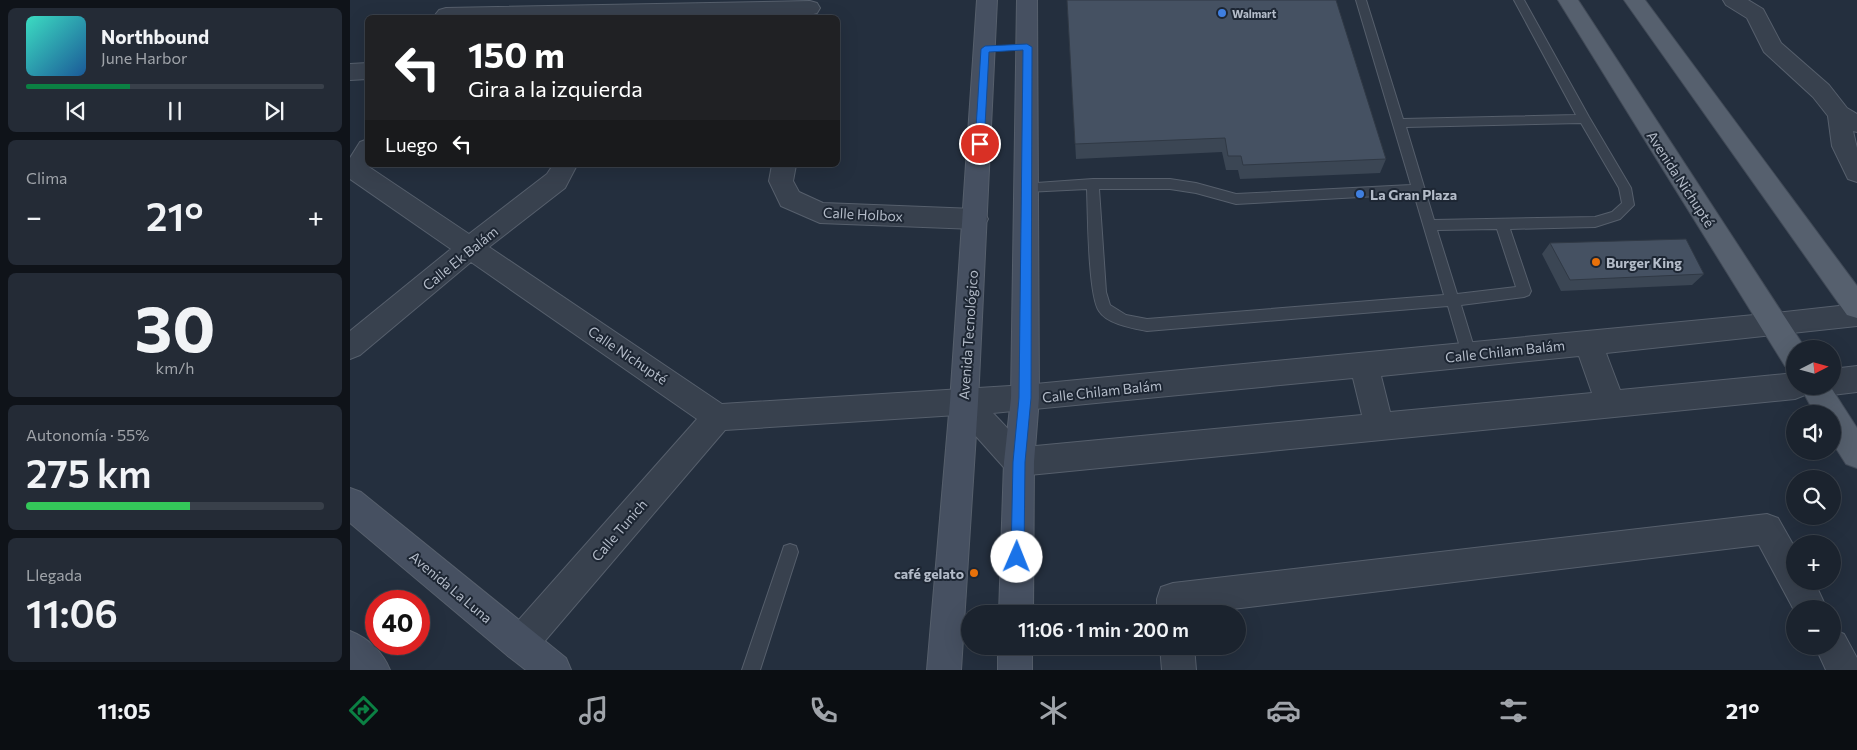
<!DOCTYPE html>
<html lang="es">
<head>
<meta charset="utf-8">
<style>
  :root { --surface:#1b232e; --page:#242b36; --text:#f1f3f6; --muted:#a0a4aa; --line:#39404a; --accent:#0b8043 }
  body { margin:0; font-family:Commissioner,sans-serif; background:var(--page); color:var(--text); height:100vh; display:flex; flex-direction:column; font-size:19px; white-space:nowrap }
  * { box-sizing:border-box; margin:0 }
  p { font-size:16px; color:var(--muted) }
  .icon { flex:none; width:28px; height:28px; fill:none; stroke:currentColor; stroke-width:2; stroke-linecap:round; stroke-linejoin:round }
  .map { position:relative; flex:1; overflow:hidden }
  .side { display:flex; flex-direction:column; gap:8px; padding:8px; background:#0f1319; width:350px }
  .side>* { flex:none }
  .guide { position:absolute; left:15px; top:15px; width:475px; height:152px; border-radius:8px; box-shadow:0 5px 20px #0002,0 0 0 1px var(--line); background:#202124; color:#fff; overflow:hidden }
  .needle { width:32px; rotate:84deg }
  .controls { position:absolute; left:1436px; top:340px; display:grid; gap:10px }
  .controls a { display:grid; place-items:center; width:55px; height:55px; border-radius:50%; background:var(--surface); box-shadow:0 5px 20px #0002,0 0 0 1px var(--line); font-size:25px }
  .speed { position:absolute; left:15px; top:590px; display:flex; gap:10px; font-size:25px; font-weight:700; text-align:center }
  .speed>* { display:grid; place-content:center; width:65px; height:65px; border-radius:50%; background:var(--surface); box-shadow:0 5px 20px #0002,0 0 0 1px var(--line); line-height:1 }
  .speed .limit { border:8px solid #d22; background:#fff; color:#111 }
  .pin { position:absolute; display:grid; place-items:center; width:42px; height:42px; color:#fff; margin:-21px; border:2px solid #fff; border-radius:50%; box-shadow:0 1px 5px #0007 }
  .me { position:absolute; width:55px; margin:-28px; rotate:1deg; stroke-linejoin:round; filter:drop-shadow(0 0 4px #0008) }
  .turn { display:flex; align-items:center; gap:18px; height:105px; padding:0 20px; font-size:22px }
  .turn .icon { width:65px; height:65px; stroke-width:2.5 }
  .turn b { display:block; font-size:35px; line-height:42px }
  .then { display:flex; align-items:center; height:48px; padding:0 20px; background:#0003; gap:10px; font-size:19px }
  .big { font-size:38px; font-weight:600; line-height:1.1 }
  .side .widget { flex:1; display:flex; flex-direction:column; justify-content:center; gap:8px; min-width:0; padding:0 18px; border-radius:8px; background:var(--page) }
  .side .dial { align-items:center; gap:0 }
  .dial b { font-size:65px; line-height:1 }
  .song { display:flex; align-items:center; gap:15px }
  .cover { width:60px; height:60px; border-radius:8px; background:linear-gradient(135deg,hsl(170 70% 55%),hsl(210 70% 35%)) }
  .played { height:5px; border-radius:2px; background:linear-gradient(90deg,var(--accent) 35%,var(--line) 35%) }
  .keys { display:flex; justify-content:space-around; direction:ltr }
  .heat { display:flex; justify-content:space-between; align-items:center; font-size:28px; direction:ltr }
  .charge { height:8px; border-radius:4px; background:linear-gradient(90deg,#34c759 55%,var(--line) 0) }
  .trip { position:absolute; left:611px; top:605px; width:285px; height:50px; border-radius:25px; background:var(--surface); box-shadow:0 5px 20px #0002,0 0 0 1px var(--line); font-weight:600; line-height:50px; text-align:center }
  .dock { display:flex; height:80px; justify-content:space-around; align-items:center; background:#0b0e12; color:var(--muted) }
  .dock .icon { width:35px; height:35px }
  .dock .current { color:var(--accent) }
  .dock b { font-size:22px; color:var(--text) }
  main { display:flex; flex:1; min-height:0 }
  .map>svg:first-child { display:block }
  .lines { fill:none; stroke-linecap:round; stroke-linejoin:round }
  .lane-casing { stroke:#565f6c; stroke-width:2 }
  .street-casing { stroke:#565f6c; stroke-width:2 }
  .secondary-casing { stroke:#565f6c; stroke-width:2 }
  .primary-casing { stroke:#414a57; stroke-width:2 }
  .lane { fill:#38414e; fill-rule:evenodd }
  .street { fill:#38414e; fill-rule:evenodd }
  .secondary { fill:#465061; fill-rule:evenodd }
  .primary { fill:#56606e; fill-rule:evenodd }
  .wall { fill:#3b4654 }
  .building { fill:#455162; stroke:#303945 }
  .route { fill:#1a73e8; stroke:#114b97 }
  .shop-dot { fill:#3f7fe0; stroke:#1d2633; stroke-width:2 }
  .food-dot { fill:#e8710a; stroke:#1d2633; stroke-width:2 }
  .labels { text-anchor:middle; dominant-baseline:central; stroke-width:4; stroke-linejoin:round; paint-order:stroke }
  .far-poi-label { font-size:11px; font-weight:bold; fill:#b4bcc9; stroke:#1d2633; text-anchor:start }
  .street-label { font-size:14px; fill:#b4bcc9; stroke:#1d2633 }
  .poi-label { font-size:14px; font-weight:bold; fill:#b4bcc9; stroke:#1d2633; text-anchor:start }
</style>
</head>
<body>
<main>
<section class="side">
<div class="widget">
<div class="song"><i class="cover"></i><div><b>Northbound</b><p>June Harbor</p></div></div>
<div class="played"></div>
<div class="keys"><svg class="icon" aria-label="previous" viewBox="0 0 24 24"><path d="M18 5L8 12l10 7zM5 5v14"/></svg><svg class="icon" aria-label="pause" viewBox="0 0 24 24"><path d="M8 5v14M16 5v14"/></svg><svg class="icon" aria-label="next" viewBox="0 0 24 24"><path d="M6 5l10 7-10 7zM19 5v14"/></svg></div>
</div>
<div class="widget"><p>Clima</p>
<div class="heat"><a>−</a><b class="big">21°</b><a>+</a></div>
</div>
<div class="widget dial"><b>30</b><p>km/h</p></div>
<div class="widget"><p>Autonomía · 55%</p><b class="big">275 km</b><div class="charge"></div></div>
<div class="widget"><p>Llegada</p><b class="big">11:06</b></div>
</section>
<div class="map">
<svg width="1507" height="670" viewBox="0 0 1507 670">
  <rect width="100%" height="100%" fill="#242f3e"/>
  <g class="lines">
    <g class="lane-casing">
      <path id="lane" d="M 1006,0 L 1016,0 L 1053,119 L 1226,115 L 1164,0 L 1174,0 L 1239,117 L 1281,188 L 1284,205 L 1270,219 L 1245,227 L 1160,229 L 1181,291 L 1179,295 L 1174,297 L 1111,305 L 1126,354 L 1124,358 L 1119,360 L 1114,358 L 1112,354 L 1098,306 L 797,331 C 782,328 757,324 749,311 C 738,295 738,212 737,189 L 676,192 L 672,190 L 670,187 L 672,184 L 743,179 L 820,179 L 846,183 L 886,194 L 1061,185 ZM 1231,123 L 1269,188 L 1272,203 L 1262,212 L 1245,217 L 1084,220 L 1056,127 ZM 749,189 L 820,189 L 846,193 L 886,204 L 1064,194 L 1094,295 L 797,319 L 776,315 L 760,305 L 756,292 ZM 1147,229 L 1166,287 L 1107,294 L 1087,230 Z
        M 440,544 L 446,546 L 448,552 L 410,670 L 392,670 L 432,552 L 434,546 Z"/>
    </g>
    <g class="street-casing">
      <path id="street" d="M 1373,0 L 1398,0 L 1413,9 L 1431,43 L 1479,85 L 1497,108 L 1507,114 L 1507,132 L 1503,131 L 1507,148 L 1507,182 L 1498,179 L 1482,146 L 1478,116 L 1463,97 L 1414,52 L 1397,18 L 1376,5 Z
        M 460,1 L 467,3 L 470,8 L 467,13 L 460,15 L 322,18 L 87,18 L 85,15 L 89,10 L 96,8 Z
        M 18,63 L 18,79 L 0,80 L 0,64 Z
        M 18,139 L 19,167 L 119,234 L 197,174 L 203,165 L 227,165 L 215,188 L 139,247 L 372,404 L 675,385 L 1425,313 L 1507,304 L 1507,326 L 1256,353 L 1270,390 L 1445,373 L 1445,386 L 1459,386 L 1455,395 L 1445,399 L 669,476 L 658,472 L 607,415 L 375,430 L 182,656 L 170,661 L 158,656 L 153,644 L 158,632 L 347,419 L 121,262 L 10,355 L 0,359 L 0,331 L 101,249 L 0,179 L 0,158 L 10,142 ZM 1229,356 L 1242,393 L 1040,412 L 1031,376 ZM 1003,378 L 1012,415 L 675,447 L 643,413 Z
        M 422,165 L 446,165 L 443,181 L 449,192 L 473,203 L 625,209 L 634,212 L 638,219 L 634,226 L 625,229 L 470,223 L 431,206 L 419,181 Z
        M 1507,366 L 1507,392 L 1482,395 L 1472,391 L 1470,386 L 1482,386 L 1482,369 Z
        M 1417,514 L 1428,518 L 1445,548 L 1445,581 L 1464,581 L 1477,609 L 1445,609 L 1445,612 L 1409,545 L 841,614 L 807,614 L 807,599 L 811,587 L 823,583 Z
        M 1482,629 L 1494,634 L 1507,658 L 1507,670 L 1476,670 L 1465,646 L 1482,646 Z
        M 810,646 L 844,646 L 846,670 L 812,670 Z"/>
    </g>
    <g class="secondary-casing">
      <path id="secondary" d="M 627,0 L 647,0 L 628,402 L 611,670 L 577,670 L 600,402 Z
        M 667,0 L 687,0 L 689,398 L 684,462 L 683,614 L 649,614 L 654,462 L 661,398 Z
        M 0,488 L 11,492 L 216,658 L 221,670 L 176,670 L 158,656 L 0,523 Z
        M 0,631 C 18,638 33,652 40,670 L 0,670 Z
        M 648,646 L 682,646 L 682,670 L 648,670 Z"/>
    </g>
    <g class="primary-casing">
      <path id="primary" d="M 1208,0 L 1228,0 L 1455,348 L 1445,349 L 1445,369 L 1435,366 Z
        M 1274,0 L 1295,0 L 1507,286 L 1507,318 L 1497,315 Z
        M 1450,386 L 1480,386 L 1507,428 L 1507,468 L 1496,464 L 1482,442 L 1482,414 L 1465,414 Z"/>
    </g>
    <use href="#lane" class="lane"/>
    <use href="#street" class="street"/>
    <use href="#secondary" class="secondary"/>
    <use href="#primary" class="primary"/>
  </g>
  <path class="wall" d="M 717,0 L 1036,159 L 1030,173 L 890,179 L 888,170 L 876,170 L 872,152 L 726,159 Z
    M 1200,243 L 1354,274 L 1342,285 L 1211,291 L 1192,254 Z"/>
  <path class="building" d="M 717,0 L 986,0 L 1036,159 L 893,165 L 891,156 L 878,156 L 875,138 L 725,144 Z
    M 1336,239 L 1354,274 L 1220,280 L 1200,243 Z"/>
  <path class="route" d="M 677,44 L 682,47 L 681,398 L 675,462 L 674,557 L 672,561 L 667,563 L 662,561 L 661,557 L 663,462 L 669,398 L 673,50 L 639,52 L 634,144 L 630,147 L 625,144 L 631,49 L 635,46 Z"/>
  <g class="shop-dot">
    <circle cx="872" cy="13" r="5"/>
    <circle cx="1010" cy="194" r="5"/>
  </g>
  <g class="food-dot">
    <circle cx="1246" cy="262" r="5"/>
    <circle cx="624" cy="573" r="5"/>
  </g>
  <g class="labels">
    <g class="far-poi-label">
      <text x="882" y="13">Walmart</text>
    </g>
    <g class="street-label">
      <text transform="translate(1331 179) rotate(57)">Avenida Nichupté</text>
      <text transform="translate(513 214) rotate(3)">Calle Holbox</text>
      <text transform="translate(110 258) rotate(-39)">Calle Ek Balám</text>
      <text transform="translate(618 335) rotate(-86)">Avenida Tecnológico</text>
      <text transform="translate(1155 351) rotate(-6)">Calle Chilam Balám</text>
      <text transform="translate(278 355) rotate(34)">Calle Nichupté</text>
      <text transform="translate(752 391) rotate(-6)">Calle Chilam Balám</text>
      <text transform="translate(269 530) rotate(-49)">Calle Tunich</text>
      <text transform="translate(101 587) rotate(40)">Avenida La Luna</text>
    </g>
    <g class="poi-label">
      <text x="1020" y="194">La Gran Plaza</text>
      <text x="1256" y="262">Burger King</text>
      <text x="614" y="573" text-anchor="end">café gelato</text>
    </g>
  </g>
</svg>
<div class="controls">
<a><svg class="needle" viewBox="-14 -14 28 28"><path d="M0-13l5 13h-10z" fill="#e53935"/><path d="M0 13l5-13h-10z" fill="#a0a4aa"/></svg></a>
<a><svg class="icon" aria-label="sound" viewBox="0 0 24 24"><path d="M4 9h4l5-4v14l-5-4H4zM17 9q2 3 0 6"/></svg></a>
<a><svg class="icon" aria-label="search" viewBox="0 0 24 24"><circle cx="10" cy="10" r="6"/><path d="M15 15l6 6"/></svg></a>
<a>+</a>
<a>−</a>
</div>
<div class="speed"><div class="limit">40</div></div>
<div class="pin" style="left:630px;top:144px;background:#d93025"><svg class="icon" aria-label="arrive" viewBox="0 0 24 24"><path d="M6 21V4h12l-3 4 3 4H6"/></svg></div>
<svg class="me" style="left:667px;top:557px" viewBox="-20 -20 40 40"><circle r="19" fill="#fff"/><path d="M0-13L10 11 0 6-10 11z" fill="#1a73e8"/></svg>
<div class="trip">11:06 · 1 min · 200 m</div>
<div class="guide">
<div class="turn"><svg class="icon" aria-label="left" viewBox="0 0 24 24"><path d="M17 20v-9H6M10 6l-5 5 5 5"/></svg><div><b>150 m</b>Gira a la izquierda</div></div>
<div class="then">Luego<svg class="icon" aria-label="left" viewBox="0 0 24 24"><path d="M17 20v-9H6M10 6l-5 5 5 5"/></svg></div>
</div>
</div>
</main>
<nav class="dock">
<b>11:05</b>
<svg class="icon current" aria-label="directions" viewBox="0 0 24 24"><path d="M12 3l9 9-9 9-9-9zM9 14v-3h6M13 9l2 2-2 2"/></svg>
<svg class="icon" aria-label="music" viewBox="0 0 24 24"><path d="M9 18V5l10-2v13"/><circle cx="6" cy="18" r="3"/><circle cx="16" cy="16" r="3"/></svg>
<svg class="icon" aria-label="phone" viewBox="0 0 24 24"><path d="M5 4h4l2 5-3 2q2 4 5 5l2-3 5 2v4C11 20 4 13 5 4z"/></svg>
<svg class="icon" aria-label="climate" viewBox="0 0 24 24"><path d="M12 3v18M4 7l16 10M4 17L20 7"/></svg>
<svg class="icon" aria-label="car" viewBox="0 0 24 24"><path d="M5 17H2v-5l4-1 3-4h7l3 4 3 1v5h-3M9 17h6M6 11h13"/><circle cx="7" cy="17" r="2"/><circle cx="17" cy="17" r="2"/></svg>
<svg class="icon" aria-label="filters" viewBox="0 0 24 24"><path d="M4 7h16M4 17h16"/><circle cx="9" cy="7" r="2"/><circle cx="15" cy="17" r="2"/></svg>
<b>21°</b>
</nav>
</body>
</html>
